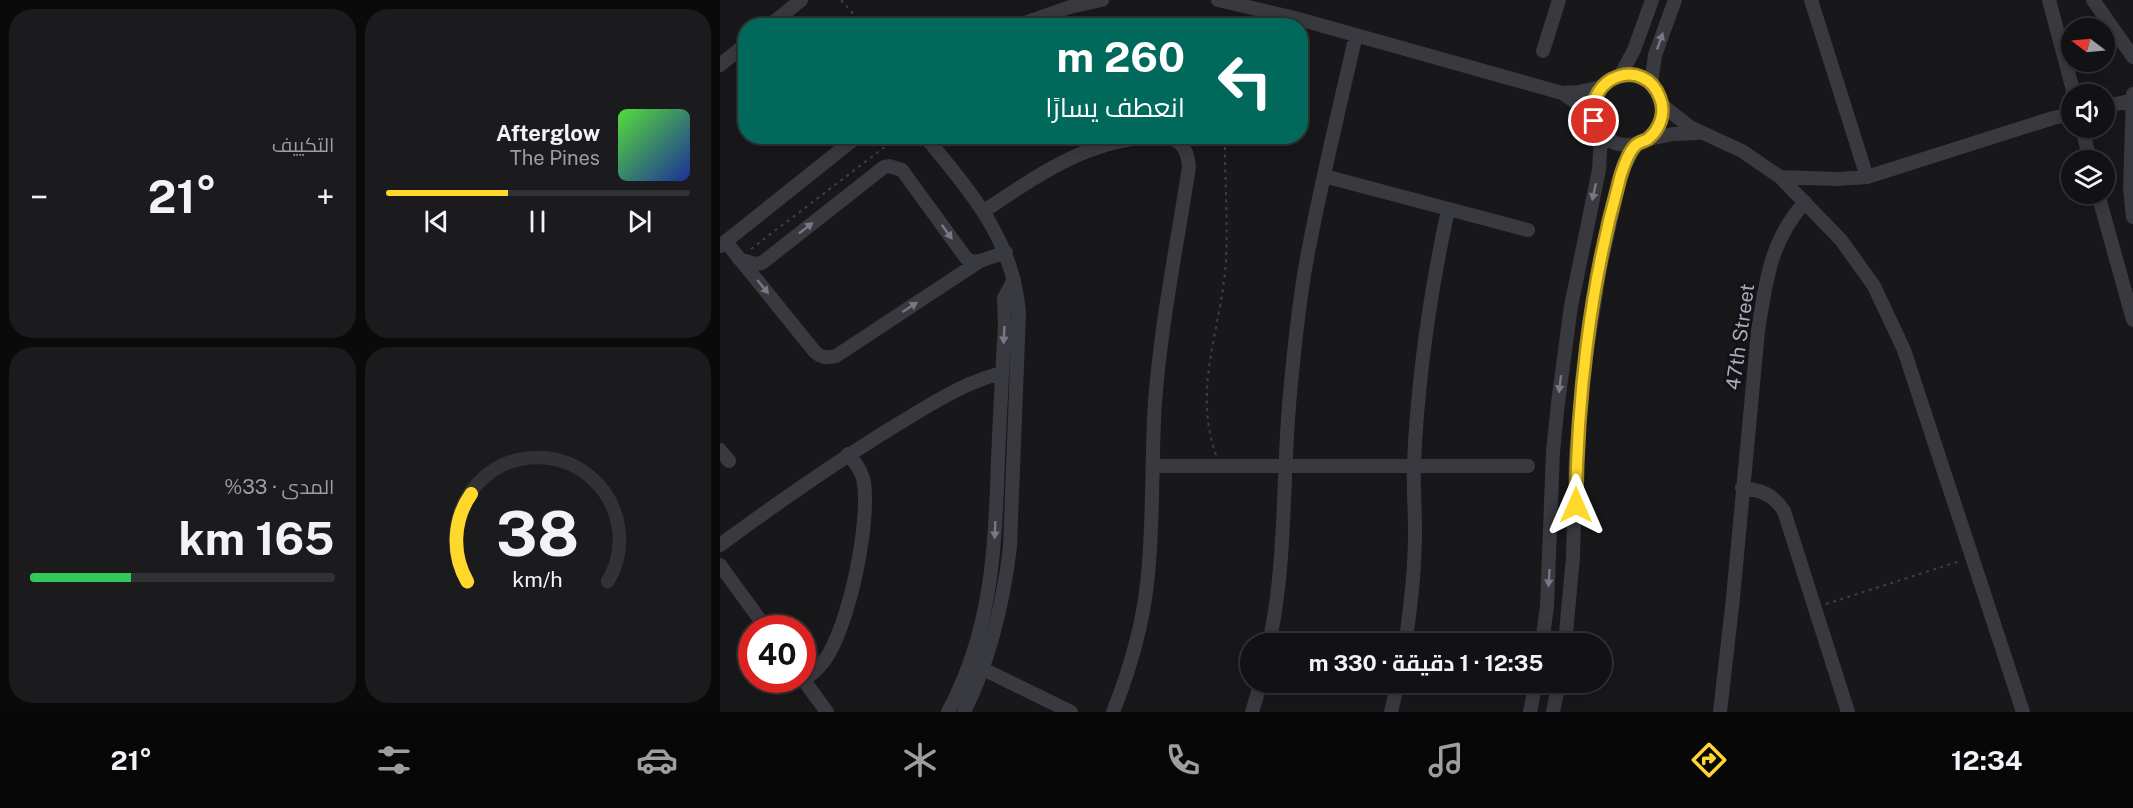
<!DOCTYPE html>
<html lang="ar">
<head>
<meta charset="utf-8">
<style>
  :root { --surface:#121214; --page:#1b1b1d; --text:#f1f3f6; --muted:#9c9ea0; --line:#313234; --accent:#ffd82b }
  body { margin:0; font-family:"Public Sans",Cairo,sans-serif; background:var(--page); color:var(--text); direction:rtl; height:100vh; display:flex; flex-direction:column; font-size:22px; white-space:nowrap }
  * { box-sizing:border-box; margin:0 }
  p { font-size:20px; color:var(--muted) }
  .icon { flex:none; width:33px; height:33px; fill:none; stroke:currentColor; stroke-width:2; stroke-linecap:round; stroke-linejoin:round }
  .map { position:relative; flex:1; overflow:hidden; direction:ltr }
  .sheet { display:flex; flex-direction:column; gap:9px; padding:9px; background:#0a0a0b; width:720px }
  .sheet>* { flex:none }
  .hud { position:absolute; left:18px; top:18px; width:570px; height:126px; border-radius:24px; box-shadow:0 3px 15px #0003,0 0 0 2px var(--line); direction:rtl; background:#00695c; color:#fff; overflow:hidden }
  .needle { width:39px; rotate:286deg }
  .buttons { position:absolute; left:1341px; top:18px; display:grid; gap:12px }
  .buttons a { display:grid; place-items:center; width:54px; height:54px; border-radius:50%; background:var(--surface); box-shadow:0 3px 15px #0003,0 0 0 2px var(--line); font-size:30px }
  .speed { position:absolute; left:18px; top:615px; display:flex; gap:12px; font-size:30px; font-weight:700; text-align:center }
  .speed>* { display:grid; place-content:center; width:78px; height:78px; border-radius:50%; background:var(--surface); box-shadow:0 3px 15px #0003,0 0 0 2px var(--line); line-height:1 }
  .speed .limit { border:9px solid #d22; background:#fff; color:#111 }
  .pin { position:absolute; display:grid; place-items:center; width:51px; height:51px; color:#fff; margin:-26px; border:3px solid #fff; border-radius:50%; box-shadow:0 2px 6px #0007 }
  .me { position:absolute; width:66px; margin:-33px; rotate:0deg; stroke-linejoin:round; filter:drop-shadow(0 0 4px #0008) }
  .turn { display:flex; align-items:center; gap:21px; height:126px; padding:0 24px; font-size:27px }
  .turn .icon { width:78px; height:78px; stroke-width:2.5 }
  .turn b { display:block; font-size:42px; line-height:51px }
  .big { font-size:45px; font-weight:700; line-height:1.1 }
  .sheet .tile { flex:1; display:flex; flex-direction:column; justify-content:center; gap:9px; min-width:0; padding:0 21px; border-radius:24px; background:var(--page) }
  .sheet .dial { align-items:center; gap:0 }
  .dial svg { height:156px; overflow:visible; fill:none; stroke:var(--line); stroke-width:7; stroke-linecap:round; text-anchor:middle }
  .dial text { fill:var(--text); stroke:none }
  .song { display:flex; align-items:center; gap:18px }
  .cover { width:72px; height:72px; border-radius:9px; background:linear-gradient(135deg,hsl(110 70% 55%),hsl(230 70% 35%)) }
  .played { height:6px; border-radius:3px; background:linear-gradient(90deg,var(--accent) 40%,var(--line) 40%) }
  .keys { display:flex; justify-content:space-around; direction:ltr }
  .heat { display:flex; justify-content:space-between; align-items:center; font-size:33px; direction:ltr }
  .charge { height:9px; border-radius:4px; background:linear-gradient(90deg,#34c759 33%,var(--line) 0) }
  .sheet .tiles { flex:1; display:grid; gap:9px; grid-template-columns:repeat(2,1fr) }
  .trip { position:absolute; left:520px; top:633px; width:372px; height:60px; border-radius:30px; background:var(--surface); box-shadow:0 3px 15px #0003,0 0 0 2px var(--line); font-weight:700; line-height:60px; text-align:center; direction:rtl }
  .dock { display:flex; height:96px; justify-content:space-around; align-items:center; background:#070708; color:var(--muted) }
  .dock .icon { width:42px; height:42px }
  .dock .on { color:var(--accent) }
  .dock b { font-size:27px; color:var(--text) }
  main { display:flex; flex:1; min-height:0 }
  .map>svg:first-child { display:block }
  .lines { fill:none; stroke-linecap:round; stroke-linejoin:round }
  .path { stroke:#3f4047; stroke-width:2; stroke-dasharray:3 4.5; stroke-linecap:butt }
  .minor { stroke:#393940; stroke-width:14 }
  .oneway { fill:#777884 }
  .route-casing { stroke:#a68c1c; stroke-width:15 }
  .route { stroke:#ffd82b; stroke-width:10 }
  .labels { text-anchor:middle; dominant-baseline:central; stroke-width:6; stroke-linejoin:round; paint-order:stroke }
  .street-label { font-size:20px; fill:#a9acbb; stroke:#131315 }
</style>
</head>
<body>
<main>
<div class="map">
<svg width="1413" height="712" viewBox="0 0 1413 712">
  <rect width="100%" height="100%" fill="#18181a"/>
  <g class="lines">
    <path class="path" d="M 121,0 L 144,26
      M 371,26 C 417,16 466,14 513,26
      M 31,249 L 170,143 L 179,141 L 195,145
      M 496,455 C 472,387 502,328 506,260 C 508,223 505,184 505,146 L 507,136
      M 1106,604 L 1240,561"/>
    <path class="minor" d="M 498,0 L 575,18 L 842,93 L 857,103 L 874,121
      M 1091,0 L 1147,177
      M 1329,0 L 1354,94
      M 1373,0 L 1413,57
      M 49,26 L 81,0
      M 296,26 L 350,7 L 382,0
      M 823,51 L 839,0
      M 0,65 L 26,44
      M872 110a35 35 0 1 1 70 0a35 35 0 1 1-70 0Z
      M 900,76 L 914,50 L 932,0
      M 931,84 L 935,55 L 955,0
      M 842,93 L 859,92 L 881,87
      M 1413,94 L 1410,189 L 1413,217
      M 942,105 L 970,127 L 1022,151 L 1060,177 L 1121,240 L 1154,286 L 1184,350 L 1303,712
      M 1384,107 L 1413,100
      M 1362,128 L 1370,160
      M 205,136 C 250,192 293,238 299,313 L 290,547 C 283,605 270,660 244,712
      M 929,139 L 953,134 L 978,133
      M 604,176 L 808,230
      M 1060,177 L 1118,179 L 1147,177 L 1333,118 L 1352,114
      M 1378,194 L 1413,320
      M 264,211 C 322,173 361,143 433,136
      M 6,242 L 95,352 C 102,358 107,358 116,356 L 260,261 L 286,252
      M 0,246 L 138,136
      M 19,259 L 35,264 L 42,263 L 164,167 L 169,166 L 182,170 L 246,258 L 252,262 L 260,261
      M 0,450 L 9,461
      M 433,466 L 808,466
      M 1022,488 C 1041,490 1053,494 1064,511 L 1128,712
      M 0,545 C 60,501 120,459 183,421 C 215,402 245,382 282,373
      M 0,565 L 46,628
      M 549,644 C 567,561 562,477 570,394 C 574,350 579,301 587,258 C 601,183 619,109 636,35
      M 685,644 C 691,606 695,568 695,530 C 695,508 693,485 694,462 C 698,376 710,293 728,210
      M 822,644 L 827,606 L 833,452 L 838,403 L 851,306 L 879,170 L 881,134
      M 845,644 L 853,557 L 856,453 L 866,357 L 880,268 L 898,187 L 905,165 L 916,145
      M 263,669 L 351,712
      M 82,678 L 107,712
      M 84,680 C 91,675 98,669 104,661 C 129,628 152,517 143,478 C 140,468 134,461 128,454
      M 228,712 C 272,630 275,550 278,459 C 280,415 282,370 285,326 L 284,298 L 294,280
      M 393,712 C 409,672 422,628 427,584 C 434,524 431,463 435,402 C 441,323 457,245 469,167 C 468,147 459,137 437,136
      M 532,712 L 541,682
      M 671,712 L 678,682
      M 810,712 L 816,682
      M 833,712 L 839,682
      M 1000,712 L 1013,598 L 1038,331 C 1046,281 1050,241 1085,202"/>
  </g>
  <defs><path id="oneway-solid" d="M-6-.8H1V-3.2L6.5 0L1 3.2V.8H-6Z" transform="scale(1.5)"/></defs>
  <g class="oneway">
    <use href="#oneway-solid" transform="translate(940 41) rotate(-71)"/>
    <use href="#oneway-solid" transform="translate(874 192) rotate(102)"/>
    <use href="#oneway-solid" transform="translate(86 228) rotate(-38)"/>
    <use href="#oneway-solid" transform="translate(227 232) rotate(54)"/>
    <use href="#oneway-solid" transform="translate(43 287) rotate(51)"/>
    <use href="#oneway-solid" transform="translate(190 307) rotate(-33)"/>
    <use href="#oneway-solid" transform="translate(284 335) rotate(93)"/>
    <use href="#oneway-solid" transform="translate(840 384) rotate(97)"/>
    <use href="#oneway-solid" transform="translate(275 530) rotate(92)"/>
    <use href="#oneway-solid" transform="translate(829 578) rotate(94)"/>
  </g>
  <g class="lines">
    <g class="route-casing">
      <path id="route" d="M 856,505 C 857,401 870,287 898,186 C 900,176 908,151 916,145 C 919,142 925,141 928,139 C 940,129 946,113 940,98 C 925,56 865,75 874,121"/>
    </g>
    <use href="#route" class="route"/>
  </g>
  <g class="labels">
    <g class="street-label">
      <text transform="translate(1020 337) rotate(-82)">47th Street</text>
    </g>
  </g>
</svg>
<div class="buttons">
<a><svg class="needle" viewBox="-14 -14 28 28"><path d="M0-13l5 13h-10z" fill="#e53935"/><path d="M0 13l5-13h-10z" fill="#9c9ea0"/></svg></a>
<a><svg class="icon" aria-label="sound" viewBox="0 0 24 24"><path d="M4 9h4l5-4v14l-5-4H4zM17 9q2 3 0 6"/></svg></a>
<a><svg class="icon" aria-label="layers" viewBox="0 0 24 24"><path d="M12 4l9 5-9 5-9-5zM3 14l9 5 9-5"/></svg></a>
</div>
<div class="speed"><div class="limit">40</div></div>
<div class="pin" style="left:874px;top:121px;background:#d93025"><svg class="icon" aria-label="arrive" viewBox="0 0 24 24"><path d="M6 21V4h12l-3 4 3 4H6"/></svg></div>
<svg class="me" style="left:856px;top:505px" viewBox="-20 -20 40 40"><path d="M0-17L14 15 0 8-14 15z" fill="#ffd82b" stroke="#fff" stroke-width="4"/></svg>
<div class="trip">12:35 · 1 دقيقة · 330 m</div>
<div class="hud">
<div class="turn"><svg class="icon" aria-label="left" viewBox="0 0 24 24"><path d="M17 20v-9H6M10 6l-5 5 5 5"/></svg><div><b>260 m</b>انعطف يسارًا</div></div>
</div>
</div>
<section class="sheet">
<div class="tiles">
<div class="tile">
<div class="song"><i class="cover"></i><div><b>Afterglow</b><p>The Pines</p></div></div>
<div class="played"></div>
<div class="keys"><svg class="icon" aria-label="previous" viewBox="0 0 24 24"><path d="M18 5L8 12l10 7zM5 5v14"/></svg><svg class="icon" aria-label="pause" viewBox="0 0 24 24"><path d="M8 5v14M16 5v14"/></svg><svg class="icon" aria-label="next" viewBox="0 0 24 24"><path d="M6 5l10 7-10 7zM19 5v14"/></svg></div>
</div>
<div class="tile"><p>التكييف</p>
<div class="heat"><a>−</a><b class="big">21°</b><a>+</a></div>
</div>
<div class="tile dial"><svg viewBox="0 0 100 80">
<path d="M14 69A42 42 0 1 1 86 69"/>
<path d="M14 69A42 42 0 0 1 16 24" stroke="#ffd82b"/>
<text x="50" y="56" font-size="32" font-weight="700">38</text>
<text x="50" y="72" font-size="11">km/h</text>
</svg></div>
<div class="tile"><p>المدى · 33%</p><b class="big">165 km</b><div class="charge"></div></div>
</div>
</section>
</main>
<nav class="dock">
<b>12:34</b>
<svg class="icon on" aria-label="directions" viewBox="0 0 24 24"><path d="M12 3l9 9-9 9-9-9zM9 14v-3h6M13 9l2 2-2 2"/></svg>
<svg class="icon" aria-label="music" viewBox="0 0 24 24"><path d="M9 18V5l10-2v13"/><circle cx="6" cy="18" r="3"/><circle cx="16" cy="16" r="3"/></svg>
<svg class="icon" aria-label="phone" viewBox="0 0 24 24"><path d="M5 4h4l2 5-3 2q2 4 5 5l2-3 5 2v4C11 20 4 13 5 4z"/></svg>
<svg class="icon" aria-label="climate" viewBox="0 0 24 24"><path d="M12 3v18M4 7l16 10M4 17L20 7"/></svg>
<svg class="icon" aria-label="car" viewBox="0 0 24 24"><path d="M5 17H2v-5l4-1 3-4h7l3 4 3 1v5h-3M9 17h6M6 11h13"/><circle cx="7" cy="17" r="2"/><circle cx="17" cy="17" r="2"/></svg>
<svg class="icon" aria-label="filters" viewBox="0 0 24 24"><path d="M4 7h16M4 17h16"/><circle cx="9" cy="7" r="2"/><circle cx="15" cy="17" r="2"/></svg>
<b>21°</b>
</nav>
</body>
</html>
